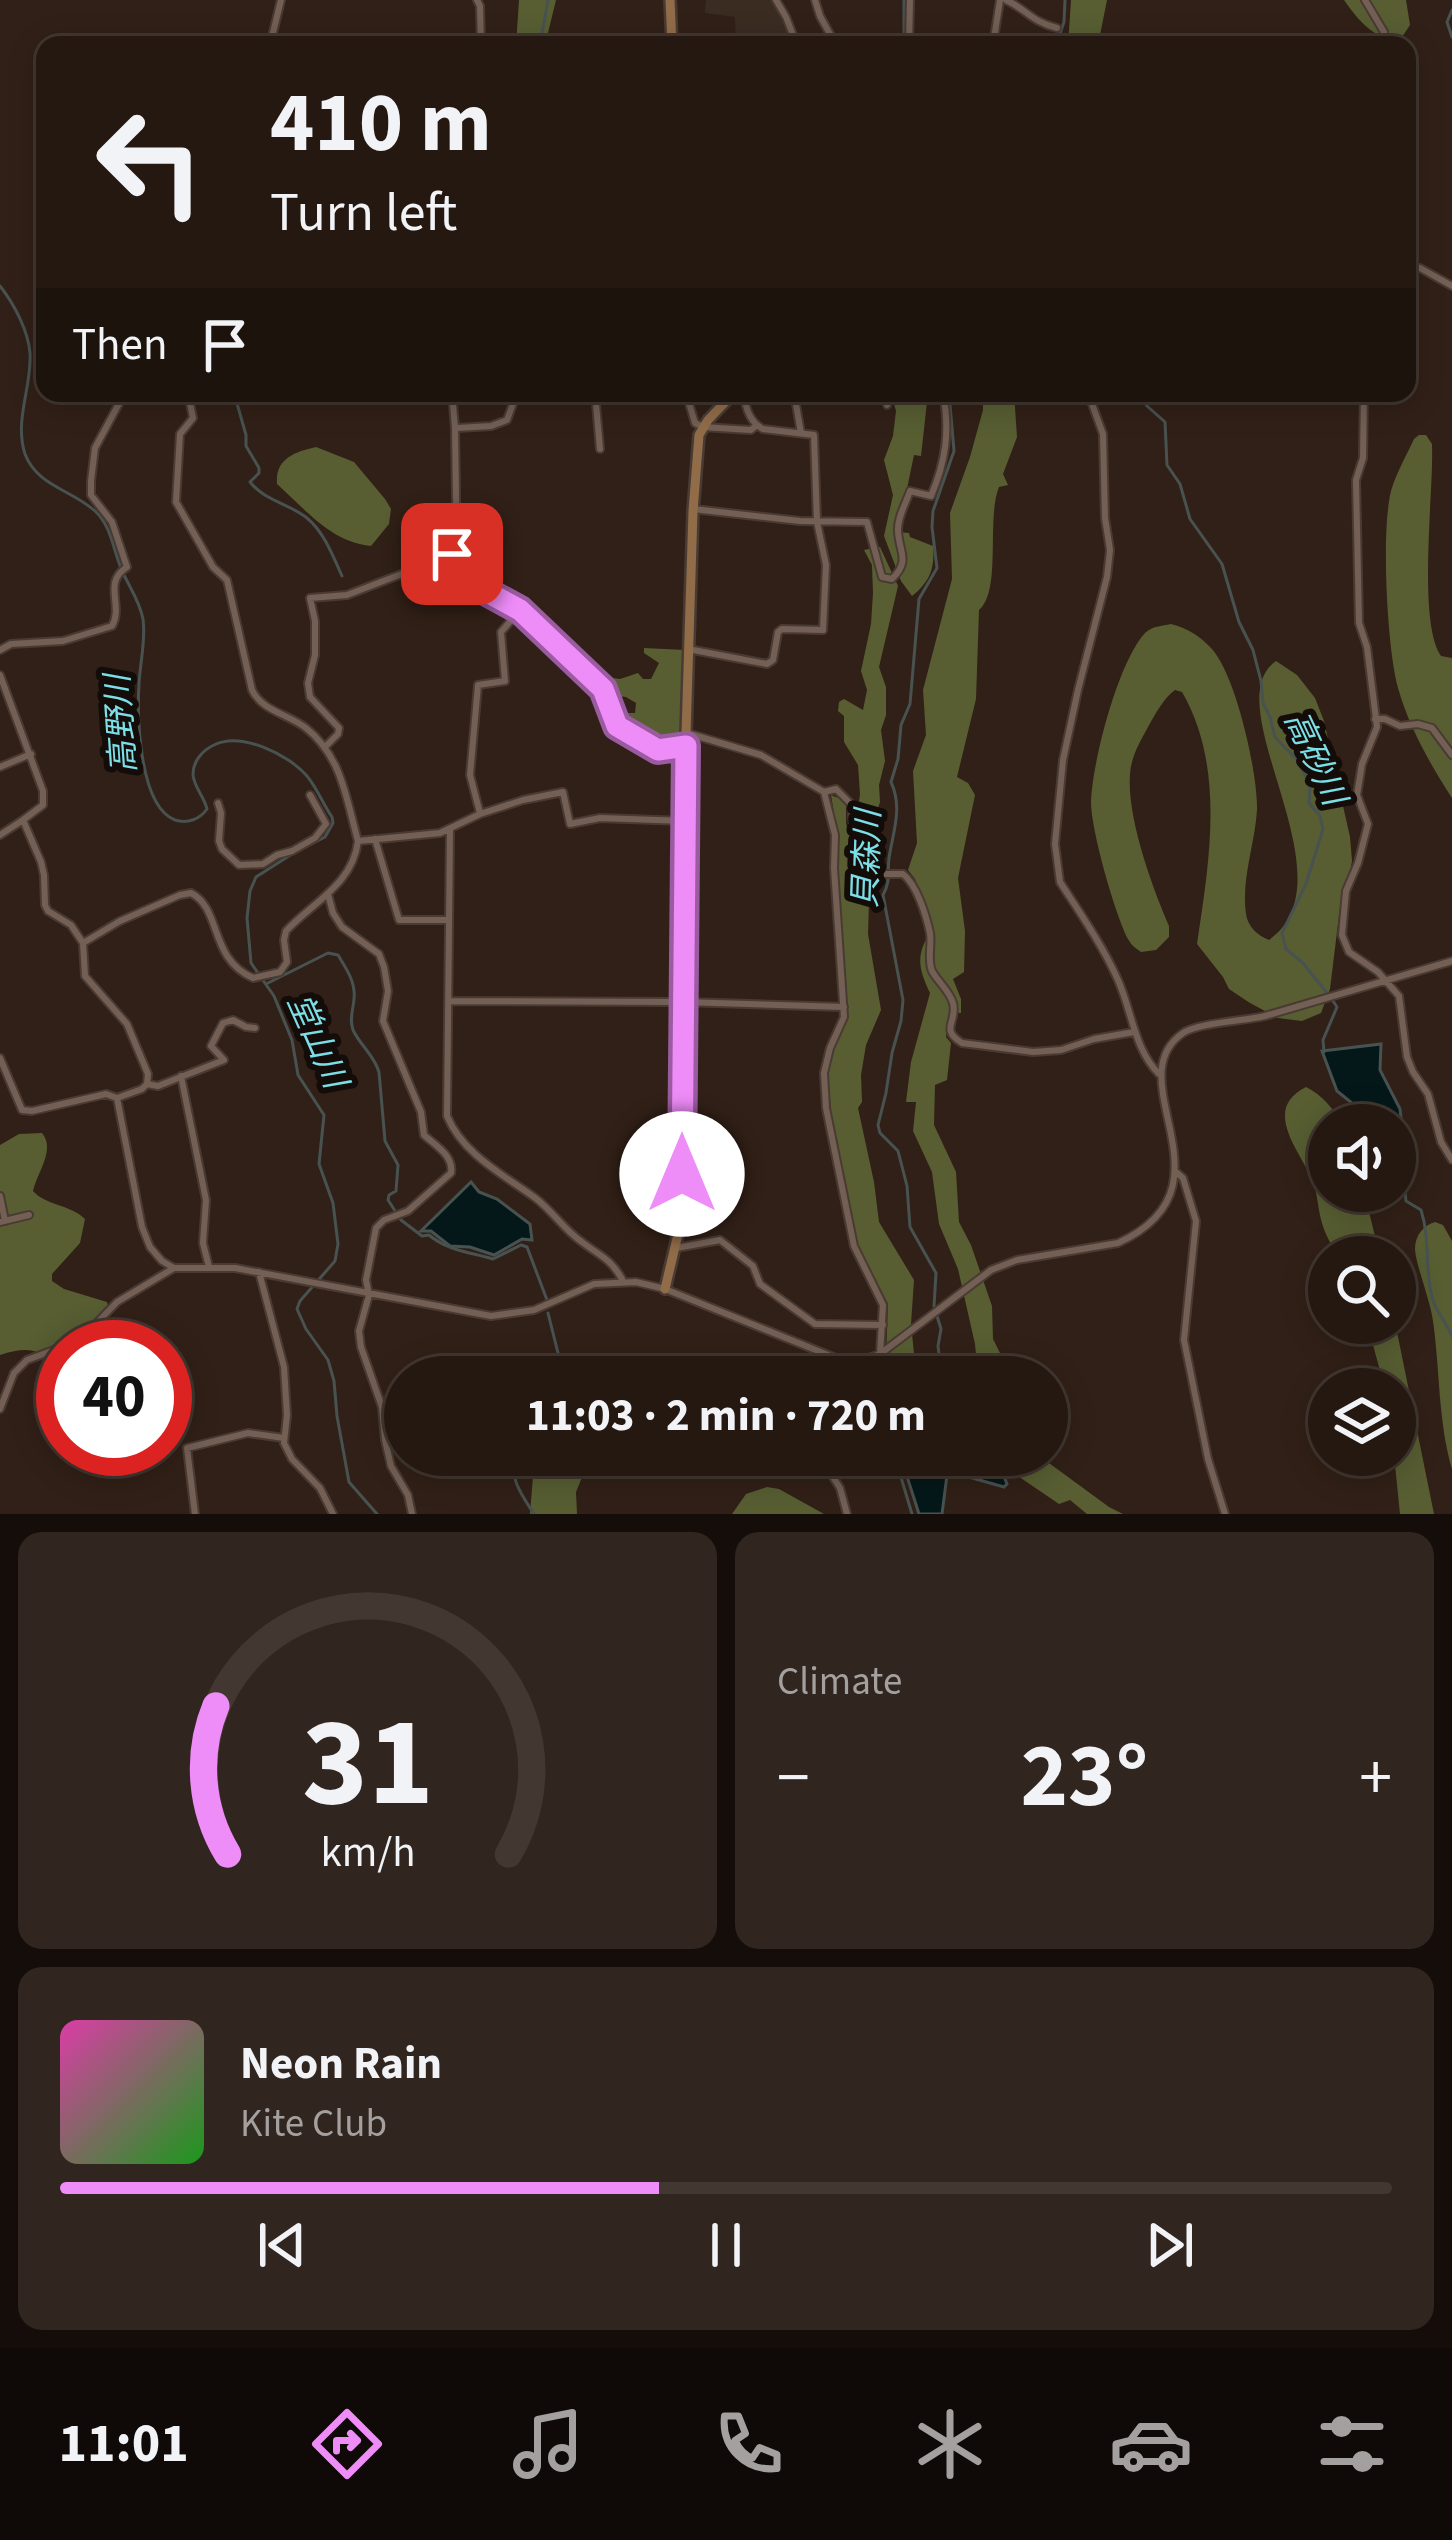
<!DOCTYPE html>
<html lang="en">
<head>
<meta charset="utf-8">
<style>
  :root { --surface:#251811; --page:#31251f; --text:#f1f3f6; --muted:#a3a09f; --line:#423731; --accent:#ee8cf8 }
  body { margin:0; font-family:"Source Sans 3","Noto Sans JP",sans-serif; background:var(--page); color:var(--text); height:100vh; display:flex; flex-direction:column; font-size:45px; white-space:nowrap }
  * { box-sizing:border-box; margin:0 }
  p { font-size:39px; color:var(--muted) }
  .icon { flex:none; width:66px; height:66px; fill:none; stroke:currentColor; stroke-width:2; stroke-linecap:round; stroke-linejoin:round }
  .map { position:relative; height:1514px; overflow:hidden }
  .panel { display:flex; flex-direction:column; gap:18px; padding:18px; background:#140d09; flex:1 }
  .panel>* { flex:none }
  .hud { position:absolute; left:36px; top:36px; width:1380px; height:366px; border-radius:24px; box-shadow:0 6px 30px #0003,0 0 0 3px var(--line); background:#251811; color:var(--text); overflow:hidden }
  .buttons { position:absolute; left:1308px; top:1104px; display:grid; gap:24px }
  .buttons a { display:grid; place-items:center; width:108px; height:108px; border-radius:50%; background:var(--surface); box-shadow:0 6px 30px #0003,0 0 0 3px var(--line); font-size:60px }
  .speed { position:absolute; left:36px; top:1320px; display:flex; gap:24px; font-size:60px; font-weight:700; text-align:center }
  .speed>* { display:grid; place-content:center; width:156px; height:156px; border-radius:50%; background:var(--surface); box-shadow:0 6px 30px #0003,0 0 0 3px var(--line); line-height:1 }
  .speed .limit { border:18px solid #d22; background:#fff; color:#111 }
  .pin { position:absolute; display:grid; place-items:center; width:102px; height:102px; color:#fff; margin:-51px; border-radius:24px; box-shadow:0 6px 18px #0006 }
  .me { position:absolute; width:132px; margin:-66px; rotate:0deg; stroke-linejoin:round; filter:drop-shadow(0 0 9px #0008) }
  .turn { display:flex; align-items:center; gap:42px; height:252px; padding:0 36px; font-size:54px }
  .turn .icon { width:156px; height:156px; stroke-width:2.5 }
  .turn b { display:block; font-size:84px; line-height:102px }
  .then { display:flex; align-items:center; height:114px; padding:0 36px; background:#0003; gap:24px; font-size:45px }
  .big { font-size:90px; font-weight:700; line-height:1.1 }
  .panel .tile { flex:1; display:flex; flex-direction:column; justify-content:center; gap:18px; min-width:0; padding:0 42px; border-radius:24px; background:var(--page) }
  .panel .dial { align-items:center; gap:0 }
  .dial svg { height:312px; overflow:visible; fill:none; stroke:var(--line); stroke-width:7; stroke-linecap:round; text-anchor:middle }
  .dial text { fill:var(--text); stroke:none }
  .song { display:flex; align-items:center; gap:36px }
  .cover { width:144px; height:144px; border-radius:18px; background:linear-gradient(135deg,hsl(320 70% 55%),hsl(120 70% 35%)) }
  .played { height:12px; border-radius:6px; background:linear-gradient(90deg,var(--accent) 45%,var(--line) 45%) }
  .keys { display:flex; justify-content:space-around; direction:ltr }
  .heat { display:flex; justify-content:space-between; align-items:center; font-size:66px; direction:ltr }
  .panel .tiles { flex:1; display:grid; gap:18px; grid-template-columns:1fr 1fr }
  .tile:last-child { grid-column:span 2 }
  .trip { position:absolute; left:384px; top:1356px; width:684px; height:120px; border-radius:60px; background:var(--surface); box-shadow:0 6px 30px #0003,0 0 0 3px var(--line); font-weight:700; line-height:120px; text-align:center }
  .tab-bar { display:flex; height:192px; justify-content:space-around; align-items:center; background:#0f0a07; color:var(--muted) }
  .tab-bar .icon { width:84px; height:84px }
  .tab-bar .selected { color:var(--accent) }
  .tab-bar b { font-size:54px; color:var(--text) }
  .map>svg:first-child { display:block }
  .education { fill:#3b2c22 }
  .forest { fill:#585e32 }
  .water { fill:#051819; stroke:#485250; stroke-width:3 }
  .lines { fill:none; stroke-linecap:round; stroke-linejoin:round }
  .stream { stroke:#485250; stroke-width:3 }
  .street-casing { stroke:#493b34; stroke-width:10 }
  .secondary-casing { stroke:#493b34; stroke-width:14 }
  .street { stroke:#735f54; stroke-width:6 }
  .secondary { stroke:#916c49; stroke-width:9 }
  .route-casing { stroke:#9b5ba1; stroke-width:30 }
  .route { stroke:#ee8cf8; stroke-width:21 }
  .labels { text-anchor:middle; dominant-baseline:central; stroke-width:12; stroke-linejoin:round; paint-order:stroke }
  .water-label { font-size:33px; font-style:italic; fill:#7cdfe8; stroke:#130c08 }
</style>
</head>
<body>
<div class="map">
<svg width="1452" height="1514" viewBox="0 0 1452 1514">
  <rect width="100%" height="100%" fill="#312017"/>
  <path class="education" d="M 706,0 L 772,0 L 784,19 L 795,45 L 736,45 L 735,17 L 705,13 Z"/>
  <path class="forest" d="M 519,0 L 556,0 L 545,45 L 516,45 Z
    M 1071,0 L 1107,0 L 1098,45 L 1068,45 Z
    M 1344,0 L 1406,0 L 1410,25 L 1400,40 C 1375,41 1357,19 1344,0 Z
    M 891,393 L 928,393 L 921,456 L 914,455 L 898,532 L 909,533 L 910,537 L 933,546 C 935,568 930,582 912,596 L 901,581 L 884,536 L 893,495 L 884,460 L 893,436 L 896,411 Z
    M 983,393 L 1014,393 L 1017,437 L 1003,474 L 1008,485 L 999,487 C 986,519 1002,591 979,610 L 976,699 L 957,777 L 968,783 L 975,795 L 958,878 L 965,931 L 964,972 L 953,979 L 961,999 L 961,1013 L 950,1012 L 946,1037 L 951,1043 L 947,1080 L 935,1085 L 934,1125 L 956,1172 L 959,1222 L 971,1245 L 992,1306 L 993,1339 L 1003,1359 L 992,1359 L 996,1377 L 978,1377 L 975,1344 L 958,1269 L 939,1224 L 932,1172 L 913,1131 L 916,1102 L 906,1102 L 911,1062 L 930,993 C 917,966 916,953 933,928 L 915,879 L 908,870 L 917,843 L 913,771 L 926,735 L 923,690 L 952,579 L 950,513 L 970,457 L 983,410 Z
    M 1419,435 L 1426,435 L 1432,444 C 1434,491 1417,621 1441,656 L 1452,658 L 1452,798 C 1430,764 1409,727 1398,688 C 1387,648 1381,531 1391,491 C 1396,474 1406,456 1414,439 Z
    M 316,447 L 354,462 L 385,499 L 391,509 L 389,524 L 371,546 C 331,542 306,510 277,484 C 275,459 294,452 316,447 Z
    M 880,547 L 898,586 L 879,667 L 886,687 L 886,715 L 881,730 L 885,761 L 879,785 L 880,802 L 874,821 L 867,820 L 863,832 L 857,817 L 860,794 L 858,765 L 844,742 L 844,716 L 838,711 L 839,702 L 844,699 L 863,710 L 867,690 L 861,671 L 871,624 L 873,593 L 872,565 L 864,550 Z
    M 1171,624 C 1187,628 1200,636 1211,648 C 1236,674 1258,774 1257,810 C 1255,844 1241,879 1246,914 C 1248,927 1257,935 1269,940 C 1355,879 1213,705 1276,661 L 1297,675 L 1315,698 L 1324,721 L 1350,837 L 1352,861 L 1348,883 L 1340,907 L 1330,989 L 1321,1013 L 1302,1021 L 1278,1018 L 1250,1003 L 1229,989 L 1223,977 L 1197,944 C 1209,863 1226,768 1182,692 L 1175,690 C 1163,699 1156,713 1148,727 C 1142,738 1135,750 1132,762 C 1121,803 1152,887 1169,926 L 1169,937 L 1156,950 L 1141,952 C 1134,947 1132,946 1128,939 C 1115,914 1091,830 1091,802 C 1092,763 1118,662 1145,633 C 1152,626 1162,626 1171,624 Z
    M 644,648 L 685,650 L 685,730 L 661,739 L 622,718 L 624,713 L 635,713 L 636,703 L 626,697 L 611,695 L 601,682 L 604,677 L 620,679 L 638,673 L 643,679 L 651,679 L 659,663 L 644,653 Z
    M 831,795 L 841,799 L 846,806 L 846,824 L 858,849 L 869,900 L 868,934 L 881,1010 L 866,1045 L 861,1075 L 862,1102 L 858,1108 L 874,1182 L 879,1222 L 914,1280 L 911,1324 L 915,1363 L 928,1377 L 861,1377 L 886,1357 L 888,1304 L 858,1247 L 832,1123 L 828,1074 L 833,1050 L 848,1018 L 836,868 L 838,837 Z
    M 1306,1087 C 1322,1095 1334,1109 1342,1125 L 1329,1125 L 1329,1191 L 1364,1191 L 1380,1257 L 1338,1257 C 1332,1246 1325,1234 1322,1223 C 1318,1210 1318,1198 1314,1185 C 1306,1157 1258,1111 1306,1087 Z
    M 42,1133 C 56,1150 37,1172 33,1191 C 46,1206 70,1204 85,1219 L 80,1243 L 52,1274 L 52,1281 L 64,1289 L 107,1302 C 112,1318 99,1330 102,1347 L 63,1347 L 63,1385 C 48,1352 36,1343 0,1355 L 0,1145 L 19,1134 Z
    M 1435,1222 L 1443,1225 L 1452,1241 L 1452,1469 C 1438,1421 1440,1370 1433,1321 C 1430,1299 1416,1266 1415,1249 C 1415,1235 1424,1225 1435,1222 Z
    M 1395,1322 L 1434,1514 L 1400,1514 L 1394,1455 L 1395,1389 L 1385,1389 L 1367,1323 Z
    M 543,1455 L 591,1455 L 576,1492 L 577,1514 L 530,1514 L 533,1476 Z
    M 987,1455 L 1038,1455 L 1109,1507 L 1123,1514 L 1087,1514 L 1070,1500 L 1059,1504 Z
    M 767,1487 L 779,1489 L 824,1514 L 732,1514 L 746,1494 Z"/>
  <path class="water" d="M 1381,1044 L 1380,1070 L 1400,1109 L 1404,1143 L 1400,1150 L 1400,1146 L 1395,1147 L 1395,1125 L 1360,1125 L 1357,1107 L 1337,1091 L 1322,1051 Z
    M 471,1182 L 479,1192 L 497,1199 L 530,1224 L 532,1240 L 522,1239 L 494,1255 L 470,1247 L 450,1246 L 431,1231 L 421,1231 Z
    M 904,1455 L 984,1455 L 1001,1469 L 1007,1484 L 1004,1487 L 951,1472 L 947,1475 L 942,1514 L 919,1514 L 904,1467 Z"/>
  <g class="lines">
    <path class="stream" d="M 1452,10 L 1447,22 L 1452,37
      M 540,45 L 548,0
      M 904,45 L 904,0
      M 1056,45 L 1064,22 L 1065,0
      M 0,286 C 14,304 28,330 30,353 C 32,387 14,420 25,454 C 37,486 72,490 95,511 C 114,529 113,555 125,577 C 132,591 140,603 143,619 C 146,640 140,663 139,684 C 137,717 139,806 175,820 C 188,824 200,819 207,809 C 204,796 193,786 193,774 C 193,761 203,750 214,745 C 241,731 289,755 307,776 C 317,788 323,804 332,817 L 333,823 L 325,837 L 300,850
      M 234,393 L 246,435 L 246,446 L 259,468 L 259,473 L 250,482 C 265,501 288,503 307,518 C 324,532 333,556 342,576
      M 1141,393 L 1147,406 L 1165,422 L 1167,465 L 1180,484 L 1190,519 L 1222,564 L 1239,622 L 1253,650 L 1261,681 L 1263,703 L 1270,717 L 1275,737 L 1299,762 L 1310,786 L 1309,803 L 1320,816 L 1323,829 L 1306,884 L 1282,933 L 1286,949 L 1303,963 L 1327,993
      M 292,854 L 256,877 L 250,891 L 247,918 L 251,963 L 274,996 L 292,1040 L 298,1075 L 324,1115 L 319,1164 L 333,1203 L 338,1244 L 335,1261 L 300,1301 L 297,1309 L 306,1329 L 328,1360 L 334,1381 L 337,1416 L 349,1482 L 377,1514
      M 268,983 L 328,953 L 338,955 C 344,965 353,978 354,991 C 356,1004 348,1016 353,1030 C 360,1045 374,1055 379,1072 L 385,1141 L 398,1165 L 396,1191 L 389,1195 L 388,1200 L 401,1220 L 422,1236 L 429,1235 C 448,1251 470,1252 493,1259 L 521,1245 L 527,1247 L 547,1300
      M 1324,1052 L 1323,1040 L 1337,1007 L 1333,1001
      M 1395,1180 L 1404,1184 L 1406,1201 L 1421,1210 C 1431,1241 1424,1272 1433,1301 C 1438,1314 1447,1324 1452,1336
      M 548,1313 L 564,1377
      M 921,1377 L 922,1374 L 941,1371 L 938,1346 L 941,1329 L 934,1306 L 936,1273 L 910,1227 L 907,1186 L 898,1151 L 880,1133 L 878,1125 L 886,1093 L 892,1053 L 901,1021 L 903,1000 L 883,895 C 891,881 887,873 889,858 C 893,832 903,808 891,782 L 898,759 L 901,725 L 910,704 L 919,599 L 937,568 L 932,527 L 933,511 L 954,451 L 949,393
      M 516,1455 C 508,1478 522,1495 534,1514
      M 897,1455 L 897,1464 L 912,1514"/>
    <g class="street-casing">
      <path id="street" d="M 477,0 L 480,6 L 481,45
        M 776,0 L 786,17 L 797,45
        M 815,0 L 820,16 L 836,45
        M 1006,0 C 1027,10 1032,22 1057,28
        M 1365,0 L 1384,32 L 1385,45
        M 270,45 L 281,0
        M 909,45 L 910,0
        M 993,45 L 1000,0
        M 1407,267 L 1420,268 L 1452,286
        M 167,393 L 173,400 L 190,400
        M 452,393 L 455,428 L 457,565 L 462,574 L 476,586 L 520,610 L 603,689 L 617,726 L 658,750 L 686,746
        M 595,393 L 600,449
        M 686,393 L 695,423 L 703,427 L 751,430 L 757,425
        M 794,393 L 801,433
        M 885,393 L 887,405
        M 1088,393 L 1103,434 L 1105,518 L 1110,550 L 1107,577 L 1078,690 L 1063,760 L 1055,844 L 1060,882 C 1080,913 1103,946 1118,980 C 1132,1011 1134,1049 1159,1074
        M 1364,393 L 1363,458 L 1356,480 L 1359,623 L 1367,647 L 1377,727 L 1362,764 L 1357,795 L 1368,824 L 1358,863 L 1346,891 L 1342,935 L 1349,952 L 1378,972 L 1399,996 L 1407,1057 L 1413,1072 L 1428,1094 L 1441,1142 L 1452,1160
        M 457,428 L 491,426 L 507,420 L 517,393
        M 693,509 L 800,521 L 867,522 L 882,577 L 892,579 C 911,560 899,553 898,531 C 897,518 906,503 910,491 L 931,496 C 946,461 950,431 943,393
        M 688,649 L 767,664 L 773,660 L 778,632 L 782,629 L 823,630 L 826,565 L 817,522 L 814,435 L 763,429 C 750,422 745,407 744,393
        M 0,650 L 11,644 L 63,641 L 112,626 C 124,605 102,583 127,567 L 112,522 L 91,495 L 91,481 L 95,448 L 122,398 L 122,393
        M 0,675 L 43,791 L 43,805 L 23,820 L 41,862 L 44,875 L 45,905 L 48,911 L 71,925 L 83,943 L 85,976 L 127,1024 L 148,1074 L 147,1084 L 142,1089 L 117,1098 L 106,1094 L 32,1111 L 22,1110 L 0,1058
        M 1375,719 L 1385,719 L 1400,726 L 1418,724 L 1432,728 L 1452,755
        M 687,733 L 761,755 L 824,792 L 836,789 L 853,806 C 850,824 856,830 862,846 C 867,857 867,864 875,874 L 903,874 C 917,885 926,915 930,933 C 932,946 927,959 932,971 C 938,982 949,990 953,1003 C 958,1022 939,1029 962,1043 L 1033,1052 L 1061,1050 L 1094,1039 L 1134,1032
        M 326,746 L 338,734 L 339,728 L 310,697 L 308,683 L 315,655 L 315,621 L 310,598 L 347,595 L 412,570 L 436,572 L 452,554 L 457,553
        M 0,767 L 31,754
        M 824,792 L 835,835 L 834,868 L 844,1017 L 830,1048 L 824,1073 L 826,1108 L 854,1246 L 883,1305 L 880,1354
        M 218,803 L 221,813 L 219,841 L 222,849 L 239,865 L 263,864 L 277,855 L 292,851 L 315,838 L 326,824 L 310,795
        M 480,813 L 470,775 L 478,685 L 505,681 L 501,632 L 520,610
        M 450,830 L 447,1116 C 463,1154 502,1174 534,1197 C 552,1210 564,1230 582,1242 C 600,1256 610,1258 622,1279
        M 0,835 L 23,820
        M 375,839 L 399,920 L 448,920
        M 358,841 L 440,833 L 480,814 L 523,800 L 563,792 L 570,824 L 600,818 L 685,821
        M 328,894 L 333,913 L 342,927 L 379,954 L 384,967 L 388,991 L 383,1021 L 421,1112 L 424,1135 C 436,1146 454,1156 451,1173 L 408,1211 L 384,1220 L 376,1228 L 366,1280 L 369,1295 L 359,1331 L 361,1347 L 382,1407 L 385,1440 L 391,1466 L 408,1495 L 412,1514
        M 83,943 L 120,921 L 180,895 L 191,893 C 222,909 209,959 253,978 L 280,972 L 287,962 L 284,940 L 286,931 C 313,902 353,884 358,841 C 346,798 342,757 306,728 C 288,714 262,711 252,690 L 227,580 L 213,567 L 176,502 L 180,434 L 193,418 L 188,393
        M 450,1001 L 683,1002 L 844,1007
        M 181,1076 L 206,1200 L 203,1243 L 209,1267
        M 147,1084 L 158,1086 L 224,1060 L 211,1046 L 223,1023 L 233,1020 L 246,1027 L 255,1028
        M 117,1098 L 142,1227 L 150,1247 L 162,1261 L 174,1268 L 235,1268 L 491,1316 L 534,1310 L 594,1284 L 636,1282 L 665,1289 L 838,1359 L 860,1361 L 880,1354 L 991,1270 L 1017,1260 L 1118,1243 C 1241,1187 1115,1080 1183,1033 C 1197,1023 1244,1021 1265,1016 L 1452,961
        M 1176,1172 L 1183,1178 L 1196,1221 L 1184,1340 L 1208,1459 L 1225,1514
        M 0,1196 L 5,1221
        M 0,1222 L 29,1215
        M 676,1248 L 720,1240 L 753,1266 L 760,1284 L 815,1324 L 883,1325
        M 259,1272 L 284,1367 L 287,1415 L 284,1443 L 292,1459 L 320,1488 L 333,1514
        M 856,1377 L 867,1360
        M 0,1409 L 14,1373 L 27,1360 L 54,1350 L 93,1327 L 117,1302 L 174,1268
        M 819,1455 L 840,1488 L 847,1514
        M 195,1514 L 187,1448 L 248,1433 L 284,1438"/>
    </g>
    <g class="secondary-casing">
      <path id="secondary" d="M 670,0 L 672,45
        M 665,1289 L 682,1217 L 686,733 L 693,511 L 699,435 L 708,420 L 734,393"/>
    </g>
    <use href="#street" class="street"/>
    <use href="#secondary" class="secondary"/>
  </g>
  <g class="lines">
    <g class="route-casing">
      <path id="route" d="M 452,554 L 457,553 L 458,565 L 462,574 L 476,586 L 520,610 L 603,689 L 617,726 L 658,750 L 686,746 L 682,1174"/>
    </g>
    <use href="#route" class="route"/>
  </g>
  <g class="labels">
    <g class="water-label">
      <text transform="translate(121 724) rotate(-94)">高野川</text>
      <text transform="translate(1315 758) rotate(65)">高砂川</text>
      <text transform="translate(867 859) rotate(-88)">貝森川</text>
      <text transform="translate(317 1041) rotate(66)">堂山川</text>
    </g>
  </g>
</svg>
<div class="buttons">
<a><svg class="icon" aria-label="sound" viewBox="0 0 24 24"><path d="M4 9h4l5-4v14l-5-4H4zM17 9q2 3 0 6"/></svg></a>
<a><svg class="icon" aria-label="search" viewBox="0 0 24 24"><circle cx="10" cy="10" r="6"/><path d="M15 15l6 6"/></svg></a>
<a><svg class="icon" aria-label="layers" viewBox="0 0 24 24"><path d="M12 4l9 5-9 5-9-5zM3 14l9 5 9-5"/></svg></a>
</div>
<div class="speed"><div class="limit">40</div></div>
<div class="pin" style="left:452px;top:554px;background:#d93025"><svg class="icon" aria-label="arrive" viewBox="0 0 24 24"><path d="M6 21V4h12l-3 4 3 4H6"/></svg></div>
<svg class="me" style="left:682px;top:1174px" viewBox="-20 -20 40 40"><circle r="19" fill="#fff"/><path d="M0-13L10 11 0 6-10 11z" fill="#ee8cf8"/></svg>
<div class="trip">11:03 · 2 min · 720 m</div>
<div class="hud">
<div class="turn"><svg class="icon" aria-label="left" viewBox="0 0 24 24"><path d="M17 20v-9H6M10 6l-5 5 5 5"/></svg><div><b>410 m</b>Turn left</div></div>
<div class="then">Then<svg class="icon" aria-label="arrive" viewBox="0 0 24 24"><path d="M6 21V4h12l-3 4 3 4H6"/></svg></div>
</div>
</div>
<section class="panel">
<div class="tiles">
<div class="tile dial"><svg viewBox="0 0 100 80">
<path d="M14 69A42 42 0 1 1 86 69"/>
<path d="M14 69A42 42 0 0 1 11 31" stroke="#ee8cf8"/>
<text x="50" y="56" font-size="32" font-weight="700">31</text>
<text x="50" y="72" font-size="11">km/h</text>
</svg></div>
<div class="tile"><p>Climate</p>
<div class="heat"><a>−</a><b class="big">23°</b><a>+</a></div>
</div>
<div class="tile">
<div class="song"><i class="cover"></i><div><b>Neon Rain</b><p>Kite Club</p></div></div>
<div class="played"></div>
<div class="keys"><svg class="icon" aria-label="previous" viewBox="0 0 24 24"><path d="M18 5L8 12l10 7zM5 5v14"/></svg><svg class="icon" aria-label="pause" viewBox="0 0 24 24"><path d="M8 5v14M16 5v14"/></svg><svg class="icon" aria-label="next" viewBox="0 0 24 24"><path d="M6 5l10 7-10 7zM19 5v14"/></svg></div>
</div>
</div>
</section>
<nav class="tab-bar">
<b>11:01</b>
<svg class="icon selected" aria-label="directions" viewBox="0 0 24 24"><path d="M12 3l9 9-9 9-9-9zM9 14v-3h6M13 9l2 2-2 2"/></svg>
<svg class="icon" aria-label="music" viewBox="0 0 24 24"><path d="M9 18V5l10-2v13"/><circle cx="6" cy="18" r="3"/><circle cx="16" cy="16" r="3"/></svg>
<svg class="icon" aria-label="phone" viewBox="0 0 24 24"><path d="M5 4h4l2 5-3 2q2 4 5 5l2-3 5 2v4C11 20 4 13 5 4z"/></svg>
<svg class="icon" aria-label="climate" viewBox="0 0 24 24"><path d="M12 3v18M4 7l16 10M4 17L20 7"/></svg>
<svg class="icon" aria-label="car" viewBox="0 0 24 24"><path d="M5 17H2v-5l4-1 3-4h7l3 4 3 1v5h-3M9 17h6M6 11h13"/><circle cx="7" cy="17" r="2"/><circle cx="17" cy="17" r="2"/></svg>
<svg class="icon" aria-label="filters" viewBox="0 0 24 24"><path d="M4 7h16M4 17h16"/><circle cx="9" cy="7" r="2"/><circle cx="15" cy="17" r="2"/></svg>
</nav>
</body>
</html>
